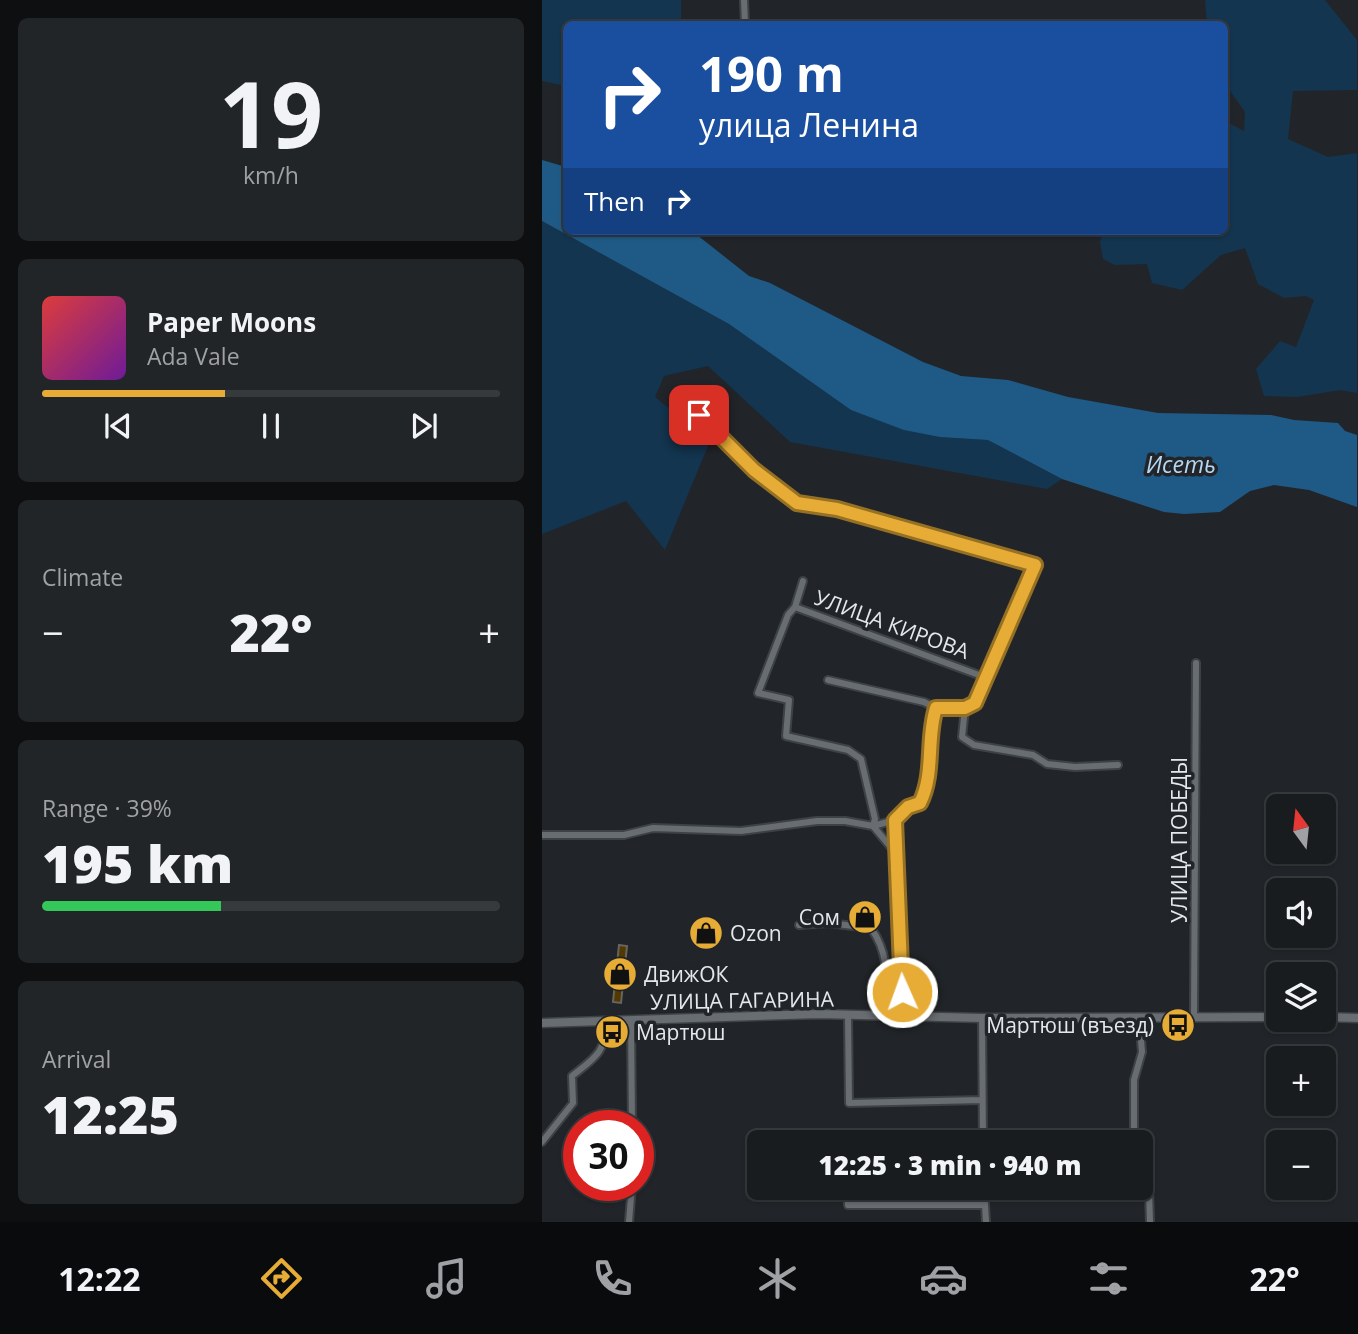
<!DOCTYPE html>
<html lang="en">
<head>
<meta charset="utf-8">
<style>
  :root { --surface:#191c1f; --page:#222528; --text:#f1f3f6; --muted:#9fa1a4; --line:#373a3d; --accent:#e6ac36 }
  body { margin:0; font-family:"Open Sans",sans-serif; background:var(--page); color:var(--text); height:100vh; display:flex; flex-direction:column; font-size:26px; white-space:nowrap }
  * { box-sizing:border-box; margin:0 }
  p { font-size:23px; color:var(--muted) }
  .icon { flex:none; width:38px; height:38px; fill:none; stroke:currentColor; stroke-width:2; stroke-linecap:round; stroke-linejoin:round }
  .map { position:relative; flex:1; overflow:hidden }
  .panel { display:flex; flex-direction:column; gap:18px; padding:18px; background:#0e0f11; width:542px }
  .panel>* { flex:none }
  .top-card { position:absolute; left:21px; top:21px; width:665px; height:214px; border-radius:10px; box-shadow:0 2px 5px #0004,0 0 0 2px var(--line); background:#1a4fa0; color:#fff; overflow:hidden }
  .needle { width:46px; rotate:345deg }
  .controls { position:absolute; left:724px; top:794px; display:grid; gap:14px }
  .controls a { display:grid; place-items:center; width:70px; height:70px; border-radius:10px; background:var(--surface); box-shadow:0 2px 5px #0004,0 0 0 2px var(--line); font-size:35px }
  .speed { position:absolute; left:21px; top:1110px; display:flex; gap:14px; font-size:35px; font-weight:700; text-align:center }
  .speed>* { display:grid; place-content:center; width:91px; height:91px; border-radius:50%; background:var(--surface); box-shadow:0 2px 5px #0004,0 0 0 2px var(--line); line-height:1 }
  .speed .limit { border:10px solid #d22; background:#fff; color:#111 }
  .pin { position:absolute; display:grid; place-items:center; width:60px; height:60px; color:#fff; margin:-30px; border-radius:14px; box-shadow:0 4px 10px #0006 }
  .me { position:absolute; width:77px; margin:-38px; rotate:358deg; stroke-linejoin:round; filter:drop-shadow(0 0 5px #0008) }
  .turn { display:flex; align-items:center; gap:24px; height:147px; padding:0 21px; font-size:32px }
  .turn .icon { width:91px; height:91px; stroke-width:2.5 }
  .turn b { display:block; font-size:49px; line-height:60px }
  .then { display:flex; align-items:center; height:66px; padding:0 21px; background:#0003; gap:14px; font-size:26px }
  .big { font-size:52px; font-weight:800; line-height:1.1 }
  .panel .card { flex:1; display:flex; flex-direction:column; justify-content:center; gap:10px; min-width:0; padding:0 24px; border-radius:10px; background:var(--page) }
  .panel .dial { align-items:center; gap:0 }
  .dial b { font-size:91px; line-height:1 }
  .song { display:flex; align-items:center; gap:21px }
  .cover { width:84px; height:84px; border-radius:10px; background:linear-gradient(135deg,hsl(0 70% 55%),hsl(280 70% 35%)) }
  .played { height:7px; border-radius:4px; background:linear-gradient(90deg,var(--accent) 40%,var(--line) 40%) }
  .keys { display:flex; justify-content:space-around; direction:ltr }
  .heat { display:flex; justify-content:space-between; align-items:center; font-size:38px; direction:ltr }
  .charge { height:10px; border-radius:5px; background:linear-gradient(90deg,#34c759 39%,var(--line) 0) }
  .trip { position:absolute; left:205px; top:1130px; width:406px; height:70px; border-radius:10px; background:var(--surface); box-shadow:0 2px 5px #0004,0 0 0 2px var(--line); font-weight:800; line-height:70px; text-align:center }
  .dock { display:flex; height:112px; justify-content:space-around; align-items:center; background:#0a0b0c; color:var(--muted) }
  .dock .icon { width:49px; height:49px }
  .dock .active { color:var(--accent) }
  .dock b { font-size:32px; color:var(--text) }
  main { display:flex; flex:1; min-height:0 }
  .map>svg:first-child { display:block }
  .green { fill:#13354f }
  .water { fill:#1f5a86 }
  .building { fill:#523900; stroke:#686560; stroke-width:2 }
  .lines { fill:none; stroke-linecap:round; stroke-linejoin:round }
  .street-casing { stroke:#3f4245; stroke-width:10 }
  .secondary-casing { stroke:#3f4245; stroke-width:11 }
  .street { stroke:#686d71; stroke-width:6 }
  .secondary { stroke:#686d71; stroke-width:8 }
  .route-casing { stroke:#967023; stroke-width:18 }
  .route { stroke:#e6ac36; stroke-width:12 }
  .labels { text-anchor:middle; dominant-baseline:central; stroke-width:7; stroke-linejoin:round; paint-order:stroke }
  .street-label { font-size:21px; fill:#e5e8ea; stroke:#212529 }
  .poi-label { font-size:21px; fill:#e5e8ea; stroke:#212529; text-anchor:start }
  .water-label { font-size:23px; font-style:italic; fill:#b7d6f0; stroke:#212529 }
</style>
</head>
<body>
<main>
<section class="panel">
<div class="card dial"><b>19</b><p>km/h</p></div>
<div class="card">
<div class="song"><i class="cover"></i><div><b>Paper Moons</b><p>Ada Vale</p></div></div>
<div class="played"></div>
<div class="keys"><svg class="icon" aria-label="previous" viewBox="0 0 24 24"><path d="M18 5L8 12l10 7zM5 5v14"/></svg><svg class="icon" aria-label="pause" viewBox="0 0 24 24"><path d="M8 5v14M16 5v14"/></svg><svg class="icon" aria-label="next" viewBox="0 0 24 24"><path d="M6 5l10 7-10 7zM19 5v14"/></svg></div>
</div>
<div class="card"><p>Climate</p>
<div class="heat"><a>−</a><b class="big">22°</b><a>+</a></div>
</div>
<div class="card"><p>Range · 39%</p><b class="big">195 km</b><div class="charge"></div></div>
<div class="card"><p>Arrival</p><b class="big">12:25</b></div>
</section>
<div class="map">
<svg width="816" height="1222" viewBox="0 0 816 1222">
  <rect width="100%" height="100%" fill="#212529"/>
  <path class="green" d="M 0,0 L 139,0 L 139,24 L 24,24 L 24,86 L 0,81 Z
    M 663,0 L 783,0 L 815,40 L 815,90 L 751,91 L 746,139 L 786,157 L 815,153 L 815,393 L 798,390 L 756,397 L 722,396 L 714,369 L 738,341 L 754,347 L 772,300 L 764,296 L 742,298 L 716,284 L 703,248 L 679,255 L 640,290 L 610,283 L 605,264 L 573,265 L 561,259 L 558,242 L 561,231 L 682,231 L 683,121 L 702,131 L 703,112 L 683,84 L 682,24 L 665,24 Z
    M 0,221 L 187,324 L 309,410 L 398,437 L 446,440 L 520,479 L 505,489 L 248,442 L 166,366 L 122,376 L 113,397 L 168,441 L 123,550 L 84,501 L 0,534 Z"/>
  <path class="water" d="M 0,160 L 24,167 L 24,231 L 150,231 L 207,276 L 228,283 L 381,362 L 419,376 L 466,380 L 526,397 L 616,413 L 729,415 L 752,420 L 796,423 L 803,431 L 815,435 L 815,507 L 767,490 L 732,485 L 708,491 L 678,512 L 642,514 L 622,512 L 520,479 L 446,440 L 398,437 L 362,430 L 309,410 L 187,324 L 0,221 Z"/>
  <path class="building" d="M 77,945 L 85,946 L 79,1003 L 71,1002 Z"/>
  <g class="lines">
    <g class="street-casing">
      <path id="street" d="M 202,0 L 203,24
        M 157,415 L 212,470 L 255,503 L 295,509 L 493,565 L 433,703 L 423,708 L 394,708 C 385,739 393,774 378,803 L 366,807 L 353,820 L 361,1017
        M 253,607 L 261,581
        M 286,680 L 382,702 L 394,708
        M 423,708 L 420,737 L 432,745 L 491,755 L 505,764 L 533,767 L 576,765
        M 0,835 L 82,835 L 111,828 L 199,831 L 275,821 L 303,821 L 331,826 L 353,820
        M 353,852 L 331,826 L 333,819 L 319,759 L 306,750 L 244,736 L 247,700 L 216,693 L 246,615 L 253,607 L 445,678
        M 257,925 L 286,923 L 329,928 C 349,956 344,984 344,1016
        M 306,1015 L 307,1103 L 440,1100
        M 652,1017 L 654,663
        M 440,1018 L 441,1143
        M 89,1020 L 90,1125
        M 0,1142 L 31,1103 L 30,1076 C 54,1057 63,1053 65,1021
        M 592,1143 L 592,1080 L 600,1052 L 597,1018
        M 598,1152 L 606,1158 L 608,1222
        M 305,1188 L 306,1205 L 442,1205
        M 442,1188 L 444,1222
        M 87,1222 L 90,1185"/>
    </g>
    <g class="secondary-casing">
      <path id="secondary" d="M 782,1017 L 816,1018
        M 0,1023 L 277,1014 L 440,1018 L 737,1017"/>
    </g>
    <use href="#street" class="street"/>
    <use href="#secondary" class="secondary"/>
  </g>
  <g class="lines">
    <g class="route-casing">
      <path id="route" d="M 157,415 L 212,470 L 255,503 L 295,509 L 493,565 L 433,703 L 423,708 L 394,708 C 384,739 393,773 378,803 L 366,807 L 353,820 L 360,992"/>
    </g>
    <use href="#route" class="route"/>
  </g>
  <defs>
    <g id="shop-disc" transform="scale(1.75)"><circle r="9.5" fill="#e6ac36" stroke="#212529"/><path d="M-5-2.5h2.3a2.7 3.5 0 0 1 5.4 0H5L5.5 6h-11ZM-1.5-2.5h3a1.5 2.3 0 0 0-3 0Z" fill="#111"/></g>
    <g id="bus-disc" transform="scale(1.75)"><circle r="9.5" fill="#e6ac36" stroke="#212529"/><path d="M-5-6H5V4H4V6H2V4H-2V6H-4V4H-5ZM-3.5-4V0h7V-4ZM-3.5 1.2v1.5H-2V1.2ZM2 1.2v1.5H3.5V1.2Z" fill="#111"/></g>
  </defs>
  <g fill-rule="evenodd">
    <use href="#shop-disc" x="323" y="917"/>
    <use href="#shop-disc" x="164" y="933"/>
    <use href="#shop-disc" x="78" y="974"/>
    <use href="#bus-disc" x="636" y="1025"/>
    <use href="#bus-disc" x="70" y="1032"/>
  </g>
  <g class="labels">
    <g class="street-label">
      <text transform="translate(350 624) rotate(20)">УЛИЦА КИРОВА</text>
      <text transform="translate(637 840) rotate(-90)">УЛИЦА ПОБЕДЫ</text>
      <text transform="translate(200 1000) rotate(-1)">УЛИЦА ГАГАРИНА</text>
    </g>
    <g class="poi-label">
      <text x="298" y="917" text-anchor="end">Сом</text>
      <text x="188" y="933">Ozon</text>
      <text x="102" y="974">ДвижОК</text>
      <text x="612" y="1025" text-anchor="end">Мартюш (въезд)</text>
      <text x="94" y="1032">Мартюш</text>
    </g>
    <g class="water-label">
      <text x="639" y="464">Исеть</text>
    </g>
  </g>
</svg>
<div class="controls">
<a><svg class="needle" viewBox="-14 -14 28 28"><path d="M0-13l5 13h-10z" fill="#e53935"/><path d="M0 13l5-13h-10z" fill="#9fa1a4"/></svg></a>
<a><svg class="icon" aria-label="sound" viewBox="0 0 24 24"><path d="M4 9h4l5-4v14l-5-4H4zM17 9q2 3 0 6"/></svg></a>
<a><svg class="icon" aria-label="layers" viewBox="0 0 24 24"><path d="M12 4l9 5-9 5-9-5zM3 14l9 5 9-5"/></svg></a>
<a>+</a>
<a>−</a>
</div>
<div class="speed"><div class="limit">30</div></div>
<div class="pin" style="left:157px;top:415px;background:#d93025"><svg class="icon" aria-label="arrive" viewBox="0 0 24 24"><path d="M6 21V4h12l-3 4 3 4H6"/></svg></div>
<svg class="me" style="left:360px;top:992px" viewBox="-20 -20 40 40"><circle r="17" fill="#e6ac36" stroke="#fff" stroke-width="3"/><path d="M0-11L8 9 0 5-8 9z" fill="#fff"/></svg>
<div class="trip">12:25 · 3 min · 940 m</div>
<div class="top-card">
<div class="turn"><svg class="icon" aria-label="right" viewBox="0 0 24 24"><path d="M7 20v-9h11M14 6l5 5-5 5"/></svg><div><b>190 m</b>улица Ленина</div></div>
<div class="then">Then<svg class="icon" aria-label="right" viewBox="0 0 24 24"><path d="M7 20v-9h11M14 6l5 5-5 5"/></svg></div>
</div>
</div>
</main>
<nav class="dock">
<b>12:22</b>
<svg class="icon active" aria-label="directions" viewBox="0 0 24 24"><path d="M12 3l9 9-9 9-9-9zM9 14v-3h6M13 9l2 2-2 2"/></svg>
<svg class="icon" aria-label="music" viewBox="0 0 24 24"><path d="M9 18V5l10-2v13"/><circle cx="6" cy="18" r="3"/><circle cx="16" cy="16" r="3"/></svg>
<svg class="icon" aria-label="phone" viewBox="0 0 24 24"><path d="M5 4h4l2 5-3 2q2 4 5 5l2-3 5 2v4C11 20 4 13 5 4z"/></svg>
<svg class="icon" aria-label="climate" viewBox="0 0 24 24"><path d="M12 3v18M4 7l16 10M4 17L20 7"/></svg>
<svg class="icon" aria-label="car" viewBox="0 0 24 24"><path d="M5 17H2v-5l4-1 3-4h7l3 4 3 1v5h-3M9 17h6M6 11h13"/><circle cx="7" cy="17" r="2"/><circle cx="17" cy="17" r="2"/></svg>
<svg class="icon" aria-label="filters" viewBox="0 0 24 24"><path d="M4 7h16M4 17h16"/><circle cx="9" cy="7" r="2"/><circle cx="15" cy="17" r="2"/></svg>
<b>22°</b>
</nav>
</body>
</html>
